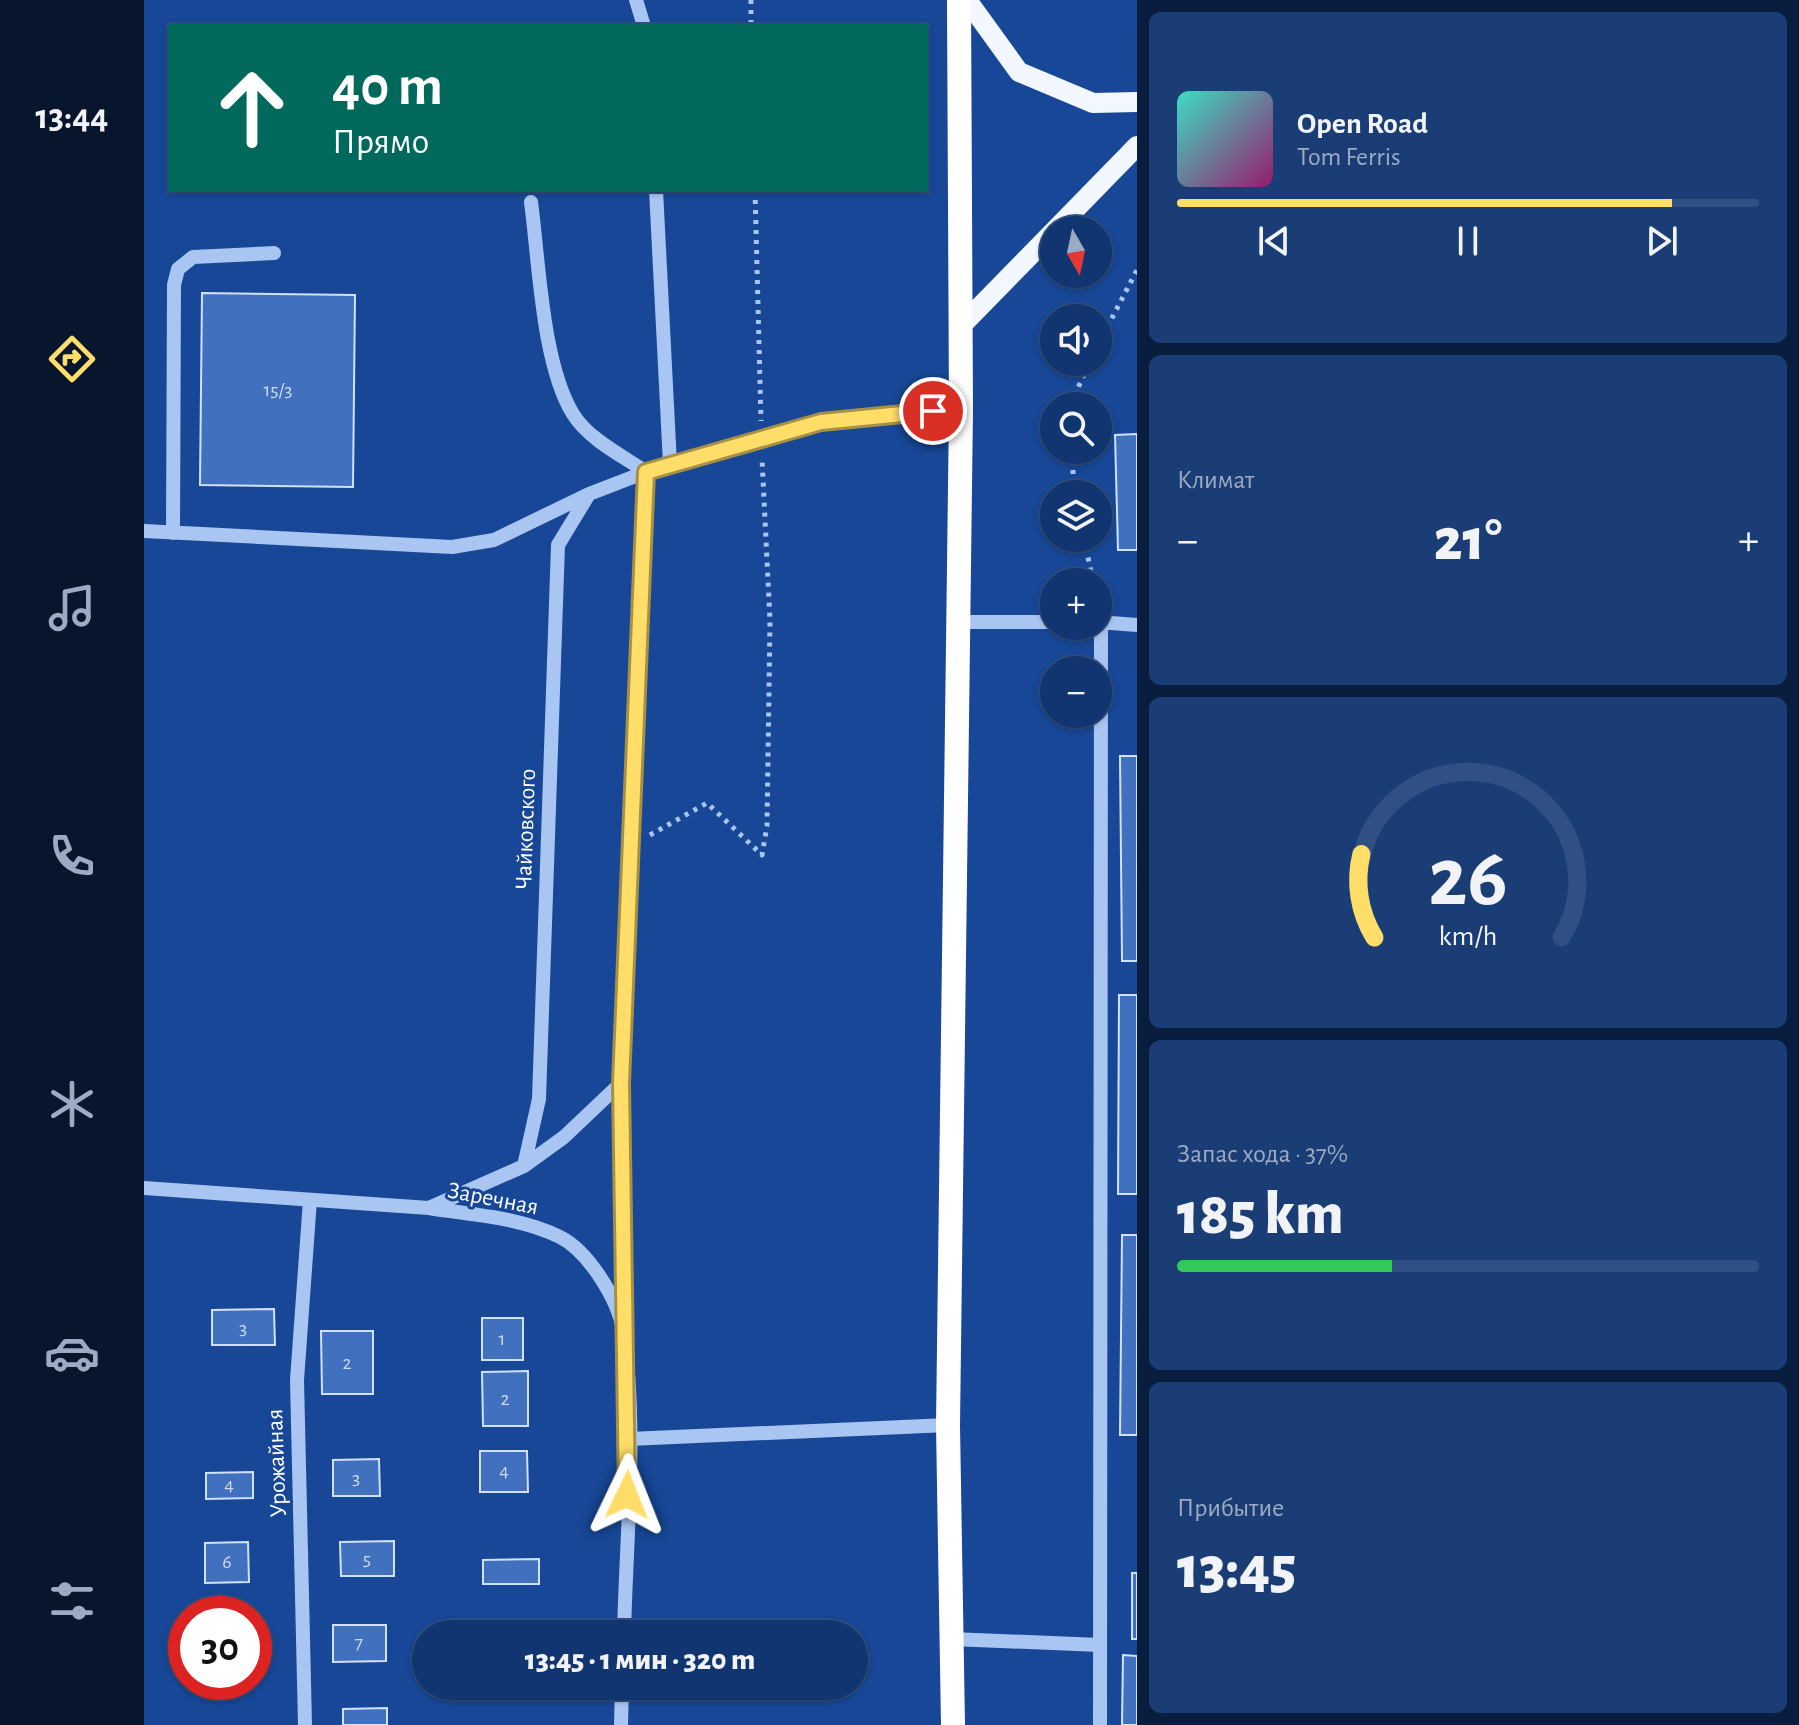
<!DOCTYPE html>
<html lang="ru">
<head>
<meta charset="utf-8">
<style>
  :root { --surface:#113570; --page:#1a3d75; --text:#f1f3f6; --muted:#9cabc3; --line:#305083; --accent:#ffdd69 }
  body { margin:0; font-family:"Alegreya Sans",sans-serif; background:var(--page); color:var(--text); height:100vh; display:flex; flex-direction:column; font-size:30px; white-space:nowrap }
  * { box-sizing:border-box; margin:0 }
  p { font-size:26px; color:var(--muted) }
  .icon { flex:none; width:44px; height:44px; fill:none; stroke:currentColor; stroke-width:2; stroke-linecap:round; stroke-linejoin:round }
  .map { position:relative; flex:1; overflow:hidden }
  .drawer { display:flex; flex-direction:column; gap:12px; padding:12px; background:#091d3e; width:662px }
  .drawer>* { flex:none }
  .top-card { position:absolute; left:24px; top:24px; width:760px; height:168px; border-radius:0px; box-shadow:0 2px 6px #0004,0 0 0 2px var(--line); background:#00695c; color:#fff; overflow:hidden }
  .needle { width:52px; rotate:171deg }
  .fabs { position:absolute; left:896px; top:216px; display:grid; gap:16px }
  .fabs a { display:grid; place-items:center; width:72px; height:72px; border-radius:50%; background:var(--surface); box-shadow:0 2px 6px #0004,0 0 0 2px var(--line); font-size:40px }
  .speed { position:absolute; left:24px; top:1596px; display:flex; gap:16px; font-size:40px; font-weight:700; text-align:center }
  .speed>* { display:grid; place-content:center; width:104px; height:104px; border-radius:50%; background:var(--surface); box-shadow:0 2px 6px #0004,0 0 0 2px var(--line); line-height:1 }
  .speed .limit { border:12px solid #d22; background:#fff; color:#111 }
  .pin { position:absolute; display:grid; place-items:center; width:68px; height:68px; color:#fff; margin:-34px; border:4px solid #fff; border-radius:50%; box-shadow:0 2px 8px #0007 }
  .me { position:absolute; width:88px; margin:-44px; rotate:2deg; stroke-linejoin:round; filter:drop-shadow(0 0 6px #0008) }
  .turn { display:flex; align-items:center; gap:28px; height:168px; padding:0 32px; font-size:36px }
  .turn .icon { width:104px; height:104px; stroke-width:2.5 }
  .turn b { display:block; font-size:56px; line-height:68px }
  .big { font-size:60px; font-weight:800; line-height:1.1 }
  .drawer .widget { flex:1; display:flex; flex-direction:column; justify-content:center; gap:12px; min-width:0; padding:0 28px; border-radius:12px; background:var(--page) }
  .drawer .dial { align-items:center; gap:0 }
  .dial svg { height:208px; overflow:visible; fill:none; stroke:var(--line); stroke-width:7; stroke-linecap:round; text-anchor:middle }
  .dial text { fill:var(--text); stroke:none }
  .song { display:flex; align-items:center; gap:24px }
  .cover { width:96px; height:96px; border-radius:12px; background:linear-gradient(135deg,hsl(170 70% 55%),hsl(320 70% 35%)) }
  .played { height:8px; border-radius:4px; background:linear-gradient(90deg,var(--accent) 85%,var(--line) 85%) }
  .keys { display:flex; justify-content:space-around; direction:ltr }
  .heat { display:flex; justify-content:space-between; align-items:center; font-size:44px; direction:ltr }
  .charge { height:12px; border-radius:6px; background:linear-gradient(90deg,#34c759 37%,var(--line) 0) }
  .trip { position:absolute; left:268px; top:1620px; width:456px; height:80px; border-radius:40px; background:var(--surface); box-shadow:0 2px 6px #0004,0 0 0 2px var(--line); font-weight:800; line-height:80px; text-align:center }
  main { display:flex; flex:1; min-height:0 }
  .menu { display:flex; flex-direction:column; width:144px; justify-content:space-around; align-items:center; background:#07152d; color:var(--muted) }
  .menu .icon { width:56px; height:56px }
  .menu .current { color:var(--accent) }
  .menu b { font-size:36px; color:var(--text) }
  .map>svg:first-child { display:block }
  .building { fill:#4070be; stroke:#d0e1fc; stroke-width:2 }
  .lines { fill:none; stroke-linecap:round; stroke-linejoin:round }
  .path { stroke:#a9c5f1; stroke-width:5; stroke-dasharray:4 6; stroke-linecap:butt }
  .minor { stroke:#a9c5f1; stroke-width:14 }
  .major { stroke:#f3f7ff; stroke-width:20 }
  .highway { stroke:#fff; stroke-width:24 }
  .route-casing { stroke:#a69044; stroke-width:20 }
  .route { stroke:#ffdd69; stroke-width:14 }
  .labels { text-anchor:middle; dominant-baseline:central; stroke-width:6; stroke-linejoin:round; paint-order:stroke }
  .number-label { font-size:20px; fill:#cfdbef }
  .street-label { font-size:24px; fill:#fff; stroke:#174796 }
</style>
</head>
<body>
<main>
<nav class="menu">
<b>13:44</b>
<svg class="icon current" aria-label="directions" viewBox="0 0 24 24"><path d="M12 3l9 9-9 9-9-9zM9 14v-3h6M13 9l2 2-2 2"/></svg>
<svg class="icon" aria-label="music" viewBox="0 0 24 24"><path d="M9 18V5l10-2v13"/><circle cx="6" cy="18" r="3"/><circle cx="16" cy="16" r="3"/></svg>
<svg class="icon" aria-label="phone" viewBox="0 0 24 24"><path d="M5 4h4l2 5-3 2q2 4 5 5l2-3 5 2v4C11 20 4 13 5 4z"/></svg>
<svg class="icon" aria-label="climate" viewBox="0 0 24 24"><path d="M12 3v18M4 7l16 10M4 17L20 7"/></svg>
<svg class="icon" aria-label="car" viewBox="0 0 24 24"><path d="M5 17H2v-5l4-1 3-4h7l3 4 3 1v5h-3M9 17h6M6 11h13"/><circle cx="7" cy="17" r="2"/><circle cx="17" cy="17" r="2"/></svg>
<svg class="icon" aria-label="filters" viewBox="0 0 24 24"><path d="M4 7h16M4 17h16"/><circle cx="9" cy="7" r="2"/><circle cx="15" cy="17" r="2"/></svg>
</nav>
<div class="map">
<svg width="993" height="1725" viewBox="0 0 993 1725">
  <rect width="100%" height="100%" fill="#174796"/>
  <path class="building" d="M 58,293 L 211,295 L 209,487 L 56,485 Z
    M 993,434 L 993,550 L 974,550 L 971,435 Z
    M 976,756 L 993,756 L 993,961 L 978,961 Z
    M 975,995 L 993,995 L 993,1194 L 974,1194 Z
    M 978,1235 L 993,1235 L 993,1435 L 976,1435 Z
    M 130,1309 L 131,1345 L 68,1345 L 68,1310 Z
    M 338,1318 L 379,1318 L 379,1360 L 338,1360 Z
    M 177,1331 L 229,1331 L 229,1394 L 178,1394 Z
    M 384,1371 L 384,1426 L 339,1426 L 338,1372 Z
    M 336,1451 L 383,1451 L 384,1492 L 336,1492 Z
    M 235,1459 L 236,1496 L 189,1496 L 189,1460 Z
    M 109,1472 L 109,1498 L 62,1499 L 62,1473 Z
    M 250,1541 L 250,1576 L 197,1576 L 196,1542 Z
    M 104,1542 L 105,1582 L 61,1583 L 61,1543 Z
    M 395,1559 L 395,1584 L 339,1584 L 339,1560 Z
    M 988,1573 L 993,1573 L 993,1639 L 988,1639 Z
    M 189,1625 L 242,1625 L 242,1661 L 189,1662 Z
    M 979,1655 L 993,1656 L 993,1725 L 978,1725 Z
    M 339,1686 L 385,1686 L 385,1696 L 339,1696 Z
    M 243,1708 L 243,1725 L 199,1725 L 199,1709 Z"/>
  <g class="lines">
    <path class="path" d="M 607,0 L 607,26
      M 611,190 L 617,421
      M 954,345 L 993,270
      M 930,406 L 932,392 L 946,362
      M 927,450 L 931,494
      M 940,538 L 949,582
      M 506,835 L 563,803 L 618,855 L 623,826 L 626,620 L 618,459"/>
    <path class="minor" d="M 492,0 L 500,26
      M 512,190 L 526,464
      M 0,531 L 308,547 L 350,540 L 445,494
      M 29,533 L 30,285 L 34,269 L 49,257 L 130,253
      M 813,622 L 910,622
      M 954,622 L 993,625
      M 477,1083 L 478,1323
      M 380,1166 L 420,1137 L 477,1083 L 502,472 C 479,456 444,439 429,414 C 398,364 395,261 387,202
      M 0,1188 L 285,1208 L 380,1166 L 395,1099 L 414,545 L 445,494 L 502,472 L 677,422 L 817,409
      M 285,1208 C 328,1215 376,1217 416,1237 C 444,1251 474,1299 479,1330 C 494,1423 482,1539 480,1634
      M 485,1439 L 804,1425
      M 807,1639 L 956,1645
      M 161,1725 L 153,1380 L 166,1200
      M 477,1725 L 478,1686
      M 956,1725 L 957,622"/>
    <path class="major" d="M 823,0 L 875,72 L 949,103 L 993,102
      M 911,230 L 993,146
      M 817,326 L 910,231"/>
    <path class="highway" d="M 809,1725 L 804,1425 L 817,409 L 815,0"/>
  </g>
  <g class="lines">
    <g class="route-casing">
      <path id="route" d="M 483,1495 L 477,1083 L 502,472 L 677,422 L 789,411"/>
    </g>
    <use href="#route" class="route"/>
  </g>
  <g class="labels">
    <g class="number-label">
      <text x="134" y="390">15/3</text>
      <text x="99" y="1328">3</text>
      <text x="358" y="1339">1</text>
      <text x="203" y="1363">2</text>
      <text x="361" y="1399">2</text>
      <text x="360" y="1471">4</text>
      <text x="212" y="1478">3</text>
      <text x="85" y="1485">4</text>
      <text x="223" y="1559">5</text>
      <text x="83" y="1562">6</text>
      <text x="215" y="1643">7</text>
    </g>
    <g class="street-label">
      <text transform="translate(382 829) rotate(-88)">Чайковского</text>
      <text transform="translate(349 1199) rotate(11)">Заречная</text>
      <text transform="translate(133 1463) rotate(-92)">Урожайная</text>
    </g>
  </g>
</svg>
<div class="fabs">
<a><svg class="needle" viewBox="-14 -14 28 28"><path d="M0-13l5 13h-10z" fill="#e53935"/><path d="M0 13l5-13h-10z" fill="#9cabc3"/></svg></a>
<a><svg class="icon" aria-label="sound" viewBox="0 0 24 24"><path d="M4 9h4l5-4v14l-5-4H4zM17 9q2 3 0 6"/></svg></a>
<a><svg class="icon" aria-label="search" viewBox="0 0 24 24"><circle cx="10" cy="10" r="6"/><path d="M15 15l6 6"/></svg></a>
<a><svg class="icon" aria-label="layers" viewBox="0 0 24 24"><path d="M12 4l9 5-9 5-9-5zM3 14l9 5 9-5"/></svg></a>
<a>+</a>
<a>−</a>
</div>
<div class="speed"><div class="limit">30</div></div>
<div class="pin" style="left:789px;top:411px;background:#d93025"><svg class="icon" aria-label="arrive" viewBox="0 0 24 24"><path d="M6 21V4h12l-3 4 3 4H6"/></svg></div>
<svg class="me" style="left:483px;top:1495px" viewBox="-20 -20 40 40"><path d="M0-17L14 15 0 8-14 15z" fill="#ffdd69" stroke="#fff" stroke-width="4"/></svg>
<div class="trip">13:45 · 1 мин · 320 m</div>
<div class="top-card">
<div class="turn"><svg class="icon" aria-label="ahead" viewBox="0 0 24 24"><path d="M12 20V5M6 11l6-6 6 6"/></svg><div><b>40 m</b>Прямо</div></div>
</div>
</div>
<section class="drawer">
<div class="widget">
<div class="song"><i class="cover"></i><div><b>Open Road</b><p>Tom Ferris</p></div></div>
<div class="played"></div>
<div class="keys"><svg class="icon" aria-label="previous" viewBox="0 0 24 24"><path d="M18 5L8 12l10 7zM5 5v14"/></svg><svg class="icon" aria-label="pause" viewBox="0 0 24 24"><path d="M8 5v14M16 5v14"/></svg><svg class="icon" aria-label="next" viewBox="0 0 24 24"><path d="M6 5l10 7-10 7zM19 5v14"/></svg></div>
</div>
<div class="widget"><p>Климат</p>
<div class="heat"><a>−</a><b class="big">21°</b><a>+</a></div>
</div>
<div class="widget dial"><svg viewBox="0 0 100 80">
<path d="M14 69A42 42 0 1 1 86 69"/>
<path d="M14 69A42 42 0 0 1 9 37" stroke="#ffdd69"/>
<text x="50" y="56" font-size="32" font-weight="700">26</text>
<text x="50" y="72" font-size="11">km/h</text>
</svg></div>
<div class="widget"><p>Запас хода · 37%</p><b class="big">185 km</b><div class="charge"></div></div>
<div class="widget"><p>Прибытие</p><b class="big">13:45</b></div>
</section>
</main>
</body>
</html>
